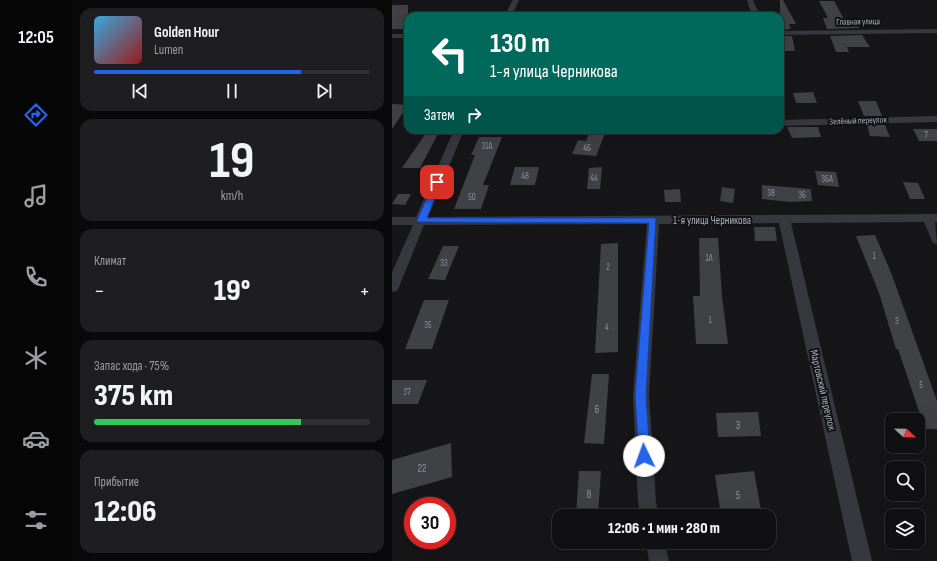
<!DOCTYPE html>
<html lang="ru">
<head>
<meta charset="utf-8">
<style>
  :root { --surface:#101012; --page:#1e1e20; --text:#f1f3f6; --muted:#9c9d9f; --line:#303032; --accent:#2563eb }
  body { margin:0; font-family:"Sofia Sans Condensed",sans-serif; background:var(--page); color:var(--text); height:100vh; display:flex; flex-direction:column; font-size:15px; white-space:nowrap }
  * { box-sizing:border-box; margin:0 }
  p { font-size:13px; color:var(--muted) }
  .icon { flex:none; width:22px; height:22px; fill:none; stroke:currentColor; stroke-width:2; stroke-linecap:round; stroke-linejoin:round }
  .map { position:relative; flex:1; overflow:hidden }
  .sheet { display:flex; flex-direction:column; gap:8px; padding:8px; background:#09090a; width:320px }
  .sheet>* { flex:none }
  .top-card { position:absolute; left:12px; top:12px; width:380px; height:122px; border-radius:12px; box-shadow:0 4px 16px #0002,0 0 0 1px var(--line); background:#00695c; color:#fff; overflow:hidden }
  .needle { width:26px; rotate:112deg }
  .controls { position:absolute; left:493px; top:413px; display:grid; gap:8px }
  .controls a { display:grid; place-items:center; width:40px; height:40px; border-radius:8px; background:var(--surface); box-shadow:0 4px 16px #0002,0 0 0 1px var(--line); font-size:20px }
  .speed { position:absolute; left:12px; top:497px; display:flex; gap:8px; font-size:20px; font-weight:700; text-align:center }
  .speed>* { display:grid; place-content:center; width:52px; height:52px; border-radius:50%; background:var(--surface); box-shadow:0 4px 16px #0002,0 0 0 1px var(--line); line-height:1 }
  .speed .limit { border:6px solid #d22; background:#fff; color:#111 }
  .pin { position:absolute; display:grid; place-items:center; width:34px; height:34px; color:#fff; margin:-17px; border-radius:8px; box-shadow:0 2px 6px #0006 }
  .me { position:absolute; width:44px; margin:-22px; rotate:357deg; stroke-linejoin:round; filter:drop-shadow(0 0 3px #0008) }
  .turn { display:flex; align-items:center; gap:14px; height:84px; padding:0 20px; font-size:18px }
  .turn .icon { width:52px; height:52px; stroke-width:2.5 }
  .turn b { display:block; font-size:28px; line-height:34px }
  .then { display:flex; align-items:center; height:38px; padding:0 20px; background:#0003; gap:8px; font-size:15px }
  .big { font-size:30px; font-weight:800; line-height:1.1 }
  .sheet .tile { flex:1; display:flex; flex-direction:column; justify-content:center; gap:6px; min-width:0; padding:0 14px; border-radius:12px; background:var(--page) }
  .sheet .dial { align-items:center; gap:0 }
  .dial b { font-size:52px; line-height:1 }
  .song { display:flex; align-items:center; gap:12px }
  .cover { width:48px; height:48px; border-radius:6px; background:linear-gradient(135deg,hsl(200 70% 55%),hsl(0 70% 35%)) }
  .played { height:4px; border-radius:2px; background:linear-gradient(90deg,var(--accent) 75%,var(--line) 75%) }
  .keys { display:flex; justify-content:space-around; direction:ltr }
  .heat { display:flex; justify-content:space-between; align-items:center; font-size:22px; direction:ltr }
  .charge { height:6px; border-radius:3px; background:linear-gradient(90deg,#34c759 75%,var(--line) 0) }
  .trip { position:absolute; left:160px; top:509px; width:224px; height:40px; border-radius:12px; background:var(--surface); box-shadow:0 4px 16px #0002,0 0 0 1px var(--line); font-weight:800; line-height:40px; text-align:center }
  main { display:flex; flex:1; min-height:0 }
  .tabs { display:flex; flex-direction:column; width:72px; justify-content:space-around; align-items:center; background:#060607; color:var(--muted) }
  .tabs .icon { width:28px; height:28px }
  .tabs .current { color:var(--accent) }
  .tabs b { font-size:18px; color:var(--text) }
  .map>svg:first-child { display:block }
  .building { fill:#404145 }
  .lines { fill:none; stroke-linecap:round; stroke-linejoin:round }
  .street { fill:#37383d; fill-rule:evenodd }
  .route { fill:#2563eb; stroke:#184099 }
  .labels { text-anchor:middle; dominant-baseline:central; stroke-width:4; stroke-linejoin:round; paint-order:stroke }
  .far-street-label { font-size:9px; fill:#a8adb8; stroke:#111113 }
  .number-label { font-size:9px; fill:#8e929b }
  .street-label { font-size:11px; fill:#a8adb8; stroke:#111113 }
  .near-number-label { font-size:11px; fill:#8e929b }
</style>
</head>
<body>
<main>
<nav class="tabs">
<b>12:05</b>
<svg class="icon current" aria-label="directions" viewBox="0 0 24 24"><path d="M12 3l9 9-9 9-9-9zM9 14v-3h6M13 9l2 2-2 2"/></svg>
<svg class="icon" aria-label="music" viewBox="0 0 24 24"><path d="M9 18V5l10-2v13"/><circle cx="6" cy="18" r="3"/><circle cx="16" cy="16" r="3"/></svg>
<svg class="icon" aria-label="phone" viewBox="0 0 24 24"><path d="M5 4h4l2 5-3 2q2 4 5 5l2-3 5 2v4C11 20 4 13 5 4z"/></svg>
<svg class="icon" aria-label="climate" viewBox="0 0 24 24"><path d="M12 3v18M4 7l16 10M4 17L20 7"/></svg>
<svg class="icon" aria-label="car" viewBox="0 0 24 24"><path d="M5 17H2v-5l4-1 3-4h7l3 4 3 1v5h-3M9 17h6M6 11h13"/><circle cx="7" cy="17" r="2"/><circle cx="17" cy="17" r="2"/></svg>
<svg class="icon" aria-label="filters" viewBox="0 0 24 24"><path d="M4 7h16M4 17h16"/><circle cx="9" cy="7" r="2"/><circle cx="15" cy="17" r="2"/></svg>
</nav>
<section class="sheet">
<div class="tile">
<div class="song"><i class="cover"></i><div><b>Golden Hour</b><p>Lumen</p></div></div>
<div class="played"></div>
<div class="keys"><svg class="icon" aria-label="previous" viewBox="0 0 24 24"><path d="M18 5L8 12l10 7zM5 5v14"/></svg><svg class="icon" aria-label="pause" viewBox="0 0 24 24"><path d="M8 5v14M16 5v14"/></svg><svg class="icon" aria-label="next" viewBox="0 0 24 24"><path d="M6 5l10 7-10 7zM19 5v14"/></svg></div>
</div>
<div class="tile dial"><b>19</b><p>km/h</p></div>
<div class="tile"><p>Климат</p>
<div class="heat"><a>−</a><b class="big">19°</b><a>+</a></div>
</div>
<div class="tile"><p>Запас хода · 75%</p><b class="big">375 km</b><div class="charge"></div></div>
<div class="tile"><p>Прибытие</p><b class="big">12:06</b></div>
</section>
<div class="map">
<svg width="545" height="561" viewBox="0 0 545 561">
  <rect width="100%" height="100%" fill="#161618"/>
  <path class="building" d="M 388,0 L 391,0 L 404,24 L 397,24 L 399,29 L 388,30 Z
    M 427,1 L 442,1 L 452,19 L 462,19 L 467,28 L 435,29 L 431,18 L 436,18 Z
    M 0,5 L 16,5 L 16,29 L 0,29 Z
    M 470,35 L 478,47 L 455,47 L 457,52 L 444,52 L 438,36 Z
    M 388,36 L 400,36 L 403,51 L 388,51 Z
    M 421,92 L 425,103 L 404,103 L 401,93 Z
    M 466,101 L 484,101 L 490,116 L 472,116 Z
    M 0,104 L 16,105 L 0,129 Z
    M 475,125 L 493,125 L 498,137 L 478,136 Z
    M 395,127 L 426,127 L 429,137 L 400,138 Z
    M 521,129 L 545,129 L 545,141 L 527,141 Z
    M 36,130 L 48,130 L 28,168 L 10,168 Z
    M 198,131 L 214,131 L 204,156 L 180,154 L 186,140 L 194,141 Z
    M 87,137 L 110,137 L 91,185 L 97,185 L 89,209 L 62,209 L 83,155 L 79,155 Z
    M 123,167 L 147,167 L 143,185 L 118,185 Z
    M 210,167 L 208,189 L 195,189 L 197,168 Z
    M 423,171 L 444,172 L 447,187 L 426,185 Z
    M 511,182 L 526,183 L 533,199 L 518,199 Z
    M 370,185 L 419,189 L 420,201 L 398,202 L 370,199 Z
    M 330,187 L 343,189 L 341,203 L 328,201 Z
    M 288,189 L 289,202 L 273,202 L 272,190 Z
    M 6,194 L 19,194 L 13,205 L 0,204 Z
    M 362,227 L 383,227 L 385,241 L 363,241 Z
    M 483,235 L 500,275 L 545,401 L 545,429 L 533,429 L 506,349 L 504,349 L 487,293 L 464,236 Z
    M 307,238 L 326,238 L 330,296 L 336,344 L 304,344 L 301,296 L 308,296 Z
    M 226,243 L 226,352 L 203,353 L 209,244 Z
    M 51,246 L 67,246 L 53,280 L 36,279 Z
    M 32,300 L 57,300 L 40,349 L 13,349 Z
    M 200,374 L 217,374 L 212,444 L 192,443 Z
    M 0,380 L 35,380 L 26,404 L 0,404 Z
    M 366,412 L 369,436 L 326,437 L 324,413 Z
    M 59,443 L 60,477 L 0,494 L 0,460 Z
    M 187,471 L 209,471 L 206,516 L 184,516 Z
    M 362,471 L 370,516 L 329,516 L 323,475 Z"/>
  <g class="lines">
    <path class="street" d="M 121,0 L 127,0 L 120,16 L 112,16 Z
      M 355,0 L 361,0 L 368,16 L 360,16 Z
      M 545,29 L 545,33 L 388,35 L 388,31 Z
      M 0,34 L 16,34 L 16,38 L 0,38 Z
      M 545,116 L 545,122 L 388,126 L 388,120 Z
      M 62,130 L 72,130 L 36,217 L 545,214 L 545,222 L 543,222 L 545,244 L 541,243 L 532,222 L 399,223 L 480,561 L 460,561 L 387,223 L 267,224 L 257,395 L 264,502 L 267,516 L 249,516 L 246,502 L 241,395 L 255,224 L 32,225 L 7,287 L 5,291 L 0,292 L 0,272 L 21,225 L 0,225 L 0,217 L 24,217 Z
      M 218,130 L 237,130 C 233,134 222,134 218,130 Z
      M 254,542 L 272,542 L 277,561 L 257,561 Z"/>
  </g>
  <path class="route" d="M 45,179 L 49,182 L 35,218 L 264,218 L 254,395 L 258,456 L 257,461 L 252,462 L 248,461 L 247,456 L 243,395 L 257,223 L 26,222 L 25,220 L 42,182 Z"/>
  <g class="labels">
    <g class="far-street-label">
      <text transform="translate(466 22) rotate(-1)">Главная улица</text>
      <text transform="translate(466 121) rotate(-2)">Зелёный переулок</text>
    </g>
    <g class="number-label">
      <text x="534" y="135">7</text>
      <text x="95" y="146">31А</text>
      <text x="195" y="148">46</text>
      <text x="133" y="176">48</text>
      <text x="202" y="178">44</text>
      <text x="435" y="179">36А</text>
      <text x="379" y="193">38</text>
      <text x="410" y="195">36</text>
      <text x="80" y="197">50</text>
      <text x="482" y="256">1</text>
      <text x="317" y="258">1А</text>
      <text x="52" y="263">33</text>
      <text x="216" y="267">2</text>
      <text x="318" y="320">1</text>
      <text x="505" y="321">3</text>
      <text x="36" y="325">35</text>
      <text x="215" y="327">4</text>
      <text x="529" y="385">5</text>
      <text x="15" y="392">37</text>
    </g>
    <g class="street-label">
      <text x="320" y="220">1-я улица Черникова</text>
      <text transform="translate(431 390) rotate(77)">Мартовский переулок</text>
    </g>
    <g class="near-number-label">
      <text x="205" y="409">6</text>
      <text x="346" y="425">3</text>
      <text x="30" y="468">22</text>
      <text x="197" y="494">8</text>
      <text x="346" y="495">5</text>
    </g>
  </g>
</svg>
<div class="controls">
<a><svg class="needle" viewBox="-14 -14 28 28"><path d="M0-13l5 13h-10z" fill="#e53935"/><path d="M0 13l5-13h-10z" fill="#9c9d9f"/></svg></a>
<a><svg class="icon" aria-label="search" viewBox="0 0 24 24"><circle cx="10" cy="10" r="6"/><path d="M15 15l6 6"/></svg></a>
<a><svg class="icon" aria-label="layers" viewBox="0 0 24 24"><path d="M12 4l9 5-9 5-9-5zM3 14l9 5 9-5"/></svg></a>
</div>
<div class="speed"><div class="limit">30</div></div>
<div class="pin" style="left:45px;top:182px;background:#d93025"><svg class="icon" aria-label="arrive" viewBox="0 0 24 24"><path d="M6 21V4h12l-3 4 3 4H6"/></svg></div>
<svg class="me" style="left:252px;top:456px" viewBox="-20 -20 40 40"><circle r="19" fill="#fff"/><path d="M0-13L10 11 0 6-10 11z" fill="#2563eb"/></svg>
<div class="trip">12:06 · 1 мин · 280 m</div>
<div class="top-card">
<div class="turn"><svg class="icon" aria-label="left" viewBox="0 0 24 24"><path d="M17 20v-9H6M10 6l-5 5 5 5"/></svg><div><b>130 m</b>1-я улица Черникова</div></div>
<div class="then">Затем<svg class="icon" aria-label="right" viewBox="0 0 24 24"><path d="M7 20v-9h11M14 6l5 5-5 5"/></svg></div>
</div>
</div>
</main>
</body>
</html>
